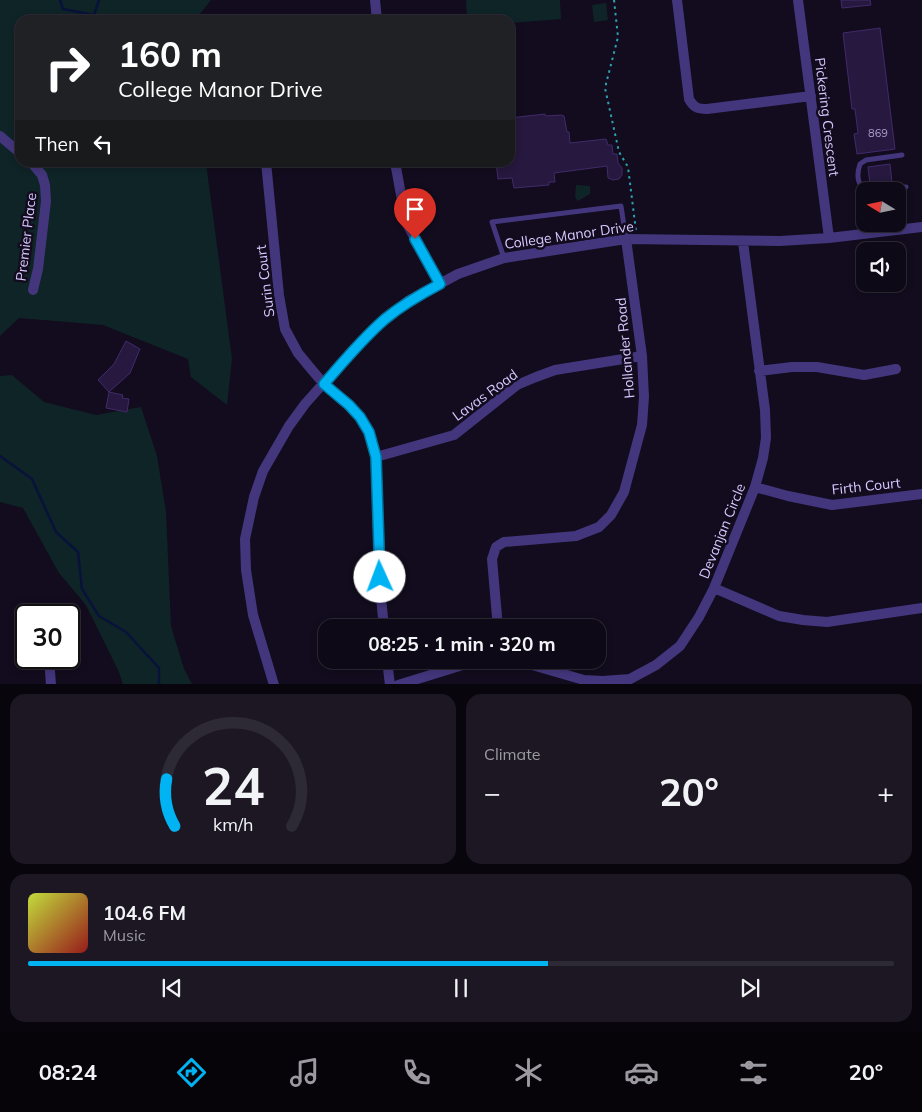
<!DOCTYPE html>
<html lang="en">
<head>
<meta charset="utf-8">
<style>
  :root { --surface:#0e0916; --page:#1c1723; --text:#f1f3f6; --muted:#9b9aa1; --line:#2e2a35; --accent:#00b3f3 }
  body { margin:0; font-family:Mulish,sans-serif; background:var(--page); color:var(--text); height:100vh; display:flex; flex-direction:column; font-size:19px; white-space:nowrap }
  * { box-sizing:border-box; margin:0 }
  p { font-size:16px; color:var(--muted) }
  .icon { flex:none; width:28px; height:28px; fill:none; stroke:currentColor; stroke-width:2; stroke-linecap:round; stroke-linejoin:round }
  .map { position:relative; height:684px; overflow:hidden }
  .details { display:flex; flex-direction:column; gap:10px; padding:10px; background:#08050c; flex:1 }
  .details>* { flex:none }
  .banner { position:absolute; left:15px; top:15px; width:500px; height:152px; border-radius:15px; box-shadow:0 2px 8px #0003,0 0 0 1px var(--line); background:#202124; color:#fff; overflow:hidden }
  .needle { width:32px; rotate:280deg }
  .buttons { position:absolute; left:856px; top:182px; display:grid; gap:10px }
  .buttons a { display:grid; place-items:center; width:50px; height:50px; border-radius:10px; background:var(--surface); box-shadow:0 2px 8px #0003,0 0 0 1px var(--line); font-size:25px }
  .speed { position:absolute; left:15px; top:604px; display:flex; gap:10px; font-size:25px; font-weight:700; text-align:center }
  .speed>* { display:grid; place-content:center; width:65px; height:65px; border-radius:50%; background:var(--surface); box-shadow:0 2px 8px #0003,0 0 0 1px var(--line); line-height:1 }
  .speed .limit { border:2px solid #111; border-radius:8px; background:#fff; color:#111 }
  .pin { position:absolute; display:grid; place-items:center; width:42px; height:42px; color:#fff; margin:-51px -21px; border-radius:50% 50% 50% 0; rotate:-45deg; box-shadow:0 0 5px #0007 }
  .pin .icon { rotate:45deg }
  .me { position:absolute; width:55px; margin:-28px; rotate:358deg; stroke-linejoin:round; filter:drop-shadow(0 0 4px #0008) }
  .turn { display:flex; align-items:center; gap:18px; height:105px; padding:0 20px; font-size:22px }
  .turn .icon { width:65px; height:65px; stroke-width:2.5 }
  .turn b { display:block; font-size:35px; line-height:42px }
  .then { display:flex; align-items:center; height:48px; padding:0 20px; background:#0003; gap:10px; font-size:19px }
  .big { font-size:38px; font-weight:700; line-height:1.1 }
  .details .tile { flex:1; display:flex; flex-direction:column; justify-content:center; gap:8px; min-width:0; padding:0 18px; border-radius:15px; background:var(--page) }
  .details .dial { align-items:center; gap:0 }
  .dial svg { height:130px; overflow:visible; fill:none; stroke:var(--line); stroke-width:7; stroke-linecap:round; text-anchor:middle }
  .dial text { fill:var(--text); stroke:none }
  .song { display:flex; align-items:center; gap:15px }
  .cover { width:60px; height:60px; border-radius:8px; background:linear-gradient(135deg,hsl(70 70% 55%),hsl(0 70% 35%)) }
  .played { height:5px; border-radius:2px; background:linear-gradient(90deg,var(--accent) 60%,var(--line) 60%) }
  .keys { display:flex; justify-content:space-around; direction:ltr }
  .heat { display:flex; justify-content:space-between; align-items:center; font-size:28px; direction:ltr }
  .details .tiles { flex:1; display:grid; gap:10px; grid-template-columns:1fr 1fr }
  .tile:last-child { grid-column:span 2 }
  .trip { position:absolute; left:318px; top:619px; width:288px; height:50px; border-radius:15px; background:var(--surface); box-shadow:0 2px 8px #0003,0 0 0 1px var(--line); font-weight:700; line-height:50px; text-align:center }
  .tab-bar { display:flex; height:80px; justify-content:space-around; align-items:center; background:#060409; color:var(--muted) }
  .tab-bar .icon { width:35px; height:35px }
  .tab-bar .current { color:var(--accent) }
  .tab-bar b { font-size:22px; color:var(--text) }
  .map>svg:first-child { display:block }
  .green { fill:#0f2427 }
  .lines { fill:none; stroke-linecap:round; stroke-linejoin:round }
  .stream { stroke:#08123a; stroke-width:2.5 }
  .building { fill:#26183e; stroke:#412a6b }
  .path { stroke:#2ca1af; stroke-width:2; stroke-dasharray:2.5 4; stroke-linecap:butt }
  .lane { stroke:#44367d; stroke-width:5 }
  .street { stroke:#44367d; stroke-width:10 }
  .route-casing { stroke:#00749e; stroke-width:12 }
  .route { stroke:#00b3f3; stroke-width:9 }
  .labels { text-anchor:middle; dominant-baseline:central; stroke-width:5; stroke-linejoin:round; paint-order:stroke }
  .number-label { font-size:11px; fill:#ab9ccf }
  .street-label { font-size:14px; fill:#d7c8ff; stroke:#120c1e }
</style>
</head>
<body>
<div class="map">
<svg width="922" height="685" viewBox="0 0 922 685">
  <rect width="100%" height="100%" fill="#120c1e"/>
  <path class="green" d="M 0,0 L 211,0 L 195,20 L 20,20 L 20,162 L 206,163 L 232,359 L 227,405 L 191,377 L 188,359 L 103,325 L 19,318 L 0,336 Z
    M 466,0 L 560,0 L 561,19 L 510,23 L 510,20 L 467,20 Z
    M 606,3 L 608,20 L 594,22 L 592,5 Z
    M 576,185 L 590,186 L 590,194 L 578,201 L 575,197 Z
    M 12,375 L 44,402 L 96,415 L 141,407 L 157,456 L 166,512 L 171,626 L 184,669 L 192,684 L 123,684 L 119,672 L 86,605 L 59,573 L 23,508 L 0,502 L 0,376 Z"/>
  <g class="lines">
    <path class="stream" d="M 60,0 L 63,9 L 94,15 L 99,0
      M 0,456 L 32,479 L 56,532 L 78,552 L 82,589 L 99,616 L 126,632 L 159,668 L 159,685"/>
  </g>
  <path class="building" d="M 841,0 L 870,0 L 871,5 L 842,8 Z
    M 880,28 L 895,149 L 857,154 L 854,134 L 858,133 L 855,109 L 852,109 L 843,33 Z
    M 545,114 L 546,116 L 561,115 L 564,116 L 567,132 L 569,132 L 570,143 L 606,139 L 608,145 L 612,145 L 613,154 L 617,154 L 618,163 L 622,168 L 622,175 L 619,179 L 613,180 L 608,178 L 607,166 L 554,173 L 555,182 L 549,182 L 549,185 L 514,188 L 512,178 L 498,179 L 496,162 L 510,162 L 510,118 Z
    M 890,164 L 892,183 L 870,184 L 868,167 Z
    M 126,341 L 140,349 L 130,373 L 109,392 L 98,380 L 114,364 Z
    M 109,392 L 123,395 L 122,398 L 129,399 L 127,412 L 106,408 Z"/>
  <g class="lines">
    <path class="path" d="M 614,0 L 618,37 L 605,88 L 619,152 L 628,167 L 636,231"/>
    <path class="lane" d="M 902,155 L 866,160 L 860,164 C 857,173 857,183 864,189 L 906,187
      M 504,258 L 492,222 L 621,206 L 626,239"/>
    <path class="street" d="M 375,0 L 377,20
      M 677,0 L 689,99 C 694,108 698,109 707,109 L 811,96
      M 798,0 L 829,238
      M 0,136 L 20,153
      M 31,162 L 42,175 L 45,185 L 46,201 L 38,269 L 33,290
      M 266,162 L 279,295 L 285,329 L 298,353 L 312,370 L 324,384 L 349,405 L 360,417 L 369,433 L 376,457 L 379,577 L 384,628
      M 395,162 L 406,222 L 440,284
      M 759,371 L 792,367 L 817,367 L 864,375 L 896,369
      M 376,457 L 454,435 L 517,385 L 536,377 L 555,370 L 642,356
      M 755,487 L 788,496 L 832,505 L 922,494
      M 714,588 L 779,616 L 803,620 L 827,622 L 922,608
      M 498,628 L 492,559 L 496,547 L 504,542 L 576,536 L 599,527 L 611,515 L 624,492 L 642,425 L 644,397 L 642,356 L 626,239
      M 387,660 L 390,685
      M 515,660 L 584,680 L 603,681 L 630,679 L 656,665 L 680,646 L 699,617 L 714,588 L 755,487 L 763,458 L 766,438 L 765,410 L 743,242
      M 50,671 L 51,685
      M 274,685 L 253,615 L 246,570 L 245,539 L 254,497 L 263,471 L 289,426 L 305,404 L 355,348 L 385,319 L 408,301 L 458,274 L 504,258 L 626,239 L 780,241 L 829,238 L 922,227
      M 398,685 L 479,660"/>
  </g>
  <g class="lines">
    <g class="route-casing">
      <path id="route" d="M 380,577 L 376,457 L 369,432 L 360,417 L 349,405 L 324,384 C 343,362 362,339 385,319 C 402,305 421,294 440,284 L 415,239"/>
    </g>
    <use href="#route" class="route"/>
  </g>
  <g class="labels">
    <g class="number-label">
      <text x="878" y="133">869</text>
    </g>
    <g class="street-label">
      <text transform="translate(827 117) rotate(83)">Pickering Crescent</text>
      <text transform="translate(569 235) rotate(-8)">College Manor Drive</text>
      <text transform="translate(26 237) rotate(-83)">Premier Place</text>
      <text transform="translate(265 281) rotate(-97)">Surin Court</text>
      <text transform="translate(625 348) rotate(-95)">Hollander Road</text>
      <text transform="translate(485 395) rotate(-36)">Lavas Road</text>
      <text transform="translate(866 486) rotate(-6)">Firth Court</text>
      <text transform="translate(722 531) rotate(-68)">Devanjan Circle</text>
    </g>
  </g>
</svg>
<div class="buttons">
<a><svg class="needle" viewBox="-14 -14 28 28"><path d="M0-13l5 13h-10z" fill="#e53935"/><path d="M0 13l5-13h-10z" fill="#9b9aa1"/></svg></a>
<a><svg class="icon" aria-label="sound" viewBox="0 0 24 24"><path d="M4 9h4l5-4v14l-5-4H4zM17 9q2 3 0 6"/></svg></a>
</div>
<div class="speed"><div class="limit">30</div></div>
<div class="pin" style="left:415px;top:239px;background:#d93025"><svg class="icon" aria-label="arrive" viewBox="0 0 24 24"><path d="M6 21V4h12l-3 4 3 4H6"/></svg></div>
<svg class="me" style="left:380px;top:577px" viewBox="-20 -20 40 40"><circle r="19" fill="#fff"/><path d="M0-13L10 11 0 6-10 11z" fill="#00b3f3"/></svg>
<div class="trip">08:25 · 1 min · 320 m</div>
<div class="banner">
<div class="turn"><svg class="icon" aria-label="right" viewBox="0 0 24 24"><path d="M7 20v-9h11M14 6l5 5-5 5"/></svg><div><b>160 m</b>College Manor Drive</div></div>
<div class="then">Then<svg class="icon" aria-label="left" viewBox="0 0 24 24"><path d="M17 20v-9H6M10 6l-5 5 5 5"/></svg></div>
</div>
</div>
<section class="details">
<div class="tiles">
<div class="tile dial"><svg viewBox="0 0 100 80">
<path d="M14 69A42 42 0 1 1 86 69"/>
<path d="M14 69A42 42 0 0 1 9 40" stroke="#00b3f3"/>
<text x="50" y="56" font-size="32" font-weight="700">24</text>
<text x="50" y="72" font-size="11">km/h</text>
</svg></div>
<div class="tile"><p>Climate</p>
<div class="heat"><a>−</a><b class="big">20°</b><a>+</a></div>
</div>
<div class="tile">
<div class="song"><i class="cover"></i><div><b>104.6 FM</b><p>Music</p></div></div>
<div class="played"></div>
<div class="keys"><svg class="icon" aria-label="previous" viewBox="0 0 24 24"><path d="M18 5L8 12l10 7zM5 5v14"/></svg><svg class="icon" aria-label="pause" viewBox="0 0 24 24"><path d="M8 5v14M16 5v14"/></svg><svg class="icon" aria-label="next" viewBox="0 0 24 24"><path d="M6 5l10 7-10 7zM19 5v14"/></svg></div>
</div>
</div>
</section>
<nav class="tab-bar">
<b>08:24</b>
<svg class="icon current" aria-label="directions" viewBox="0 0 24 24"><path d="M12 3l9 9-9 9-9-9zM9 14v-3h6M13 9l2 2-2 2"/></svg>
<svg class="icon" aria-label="music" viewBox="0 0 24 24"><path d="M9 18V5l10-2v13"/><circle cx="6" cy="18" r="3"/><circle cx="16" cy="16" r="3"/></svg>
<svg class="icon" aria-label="phone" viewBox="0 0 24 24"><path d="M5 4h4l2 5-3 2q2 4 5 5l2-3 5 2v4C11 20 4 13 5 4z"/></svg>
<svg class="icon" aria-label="climate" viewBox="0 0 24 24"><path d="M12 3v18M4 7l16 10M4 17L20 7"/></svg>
<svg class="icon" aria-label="car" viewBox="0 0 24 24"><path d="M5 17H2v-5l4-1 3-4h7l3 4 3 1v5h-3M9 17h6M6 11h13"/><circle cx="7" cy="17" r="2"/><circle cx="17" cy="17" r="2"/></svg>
<svg class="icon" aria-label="filters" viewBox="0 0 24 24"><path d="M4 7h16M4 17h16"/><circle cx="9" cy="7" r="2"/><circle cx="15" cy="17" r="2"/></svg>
<b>20°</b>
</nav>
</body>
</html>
